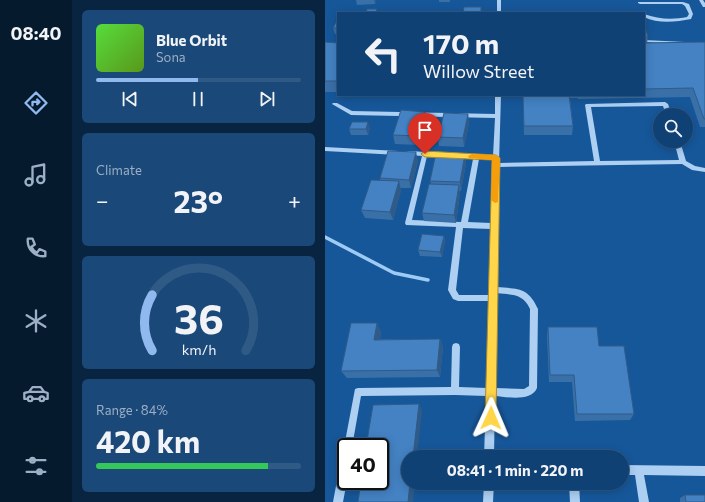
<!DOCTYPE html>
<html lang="en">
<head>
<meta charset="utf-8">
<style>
  :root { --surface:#104174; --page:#194879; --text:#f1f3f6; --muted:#9cafc5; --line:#305a86; --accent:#90b9f0 }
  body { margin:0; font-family:Commissioner,sans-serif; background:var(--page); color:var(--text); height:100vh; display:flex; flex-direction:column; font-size:15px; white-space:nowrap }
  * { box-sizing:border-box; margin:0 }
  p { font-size:13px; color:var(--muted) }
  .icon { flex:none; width:22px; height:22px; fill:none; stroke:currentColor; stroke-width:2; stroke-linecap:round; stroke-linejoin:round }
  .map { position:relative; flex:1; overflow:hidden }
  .sheet { display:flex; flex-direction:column; gap:10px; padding:10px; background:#092440; width:253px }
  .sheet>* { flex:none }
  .top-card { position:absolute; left:12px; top:12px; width:308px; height:84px; border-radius:0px; box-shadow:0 2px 10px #0003,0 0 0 1px var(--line); background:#104174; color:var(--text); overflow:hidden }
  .controls { position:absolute; left:328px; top:108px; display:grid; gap:8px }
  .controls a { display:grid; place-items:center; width:40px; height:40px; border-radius:50%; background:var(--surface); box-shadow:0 2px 10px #0003,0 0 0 1px var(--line); font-size:20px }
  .speed { position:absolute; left:12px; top:438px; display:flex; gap:8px; font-size:20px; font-weight:700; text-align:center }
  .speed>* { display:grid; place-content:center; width:52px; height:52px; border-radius:50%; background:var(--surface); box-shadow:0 2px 10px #0003,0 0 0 1px var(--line); line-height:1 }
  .speed .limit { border:2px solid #111; border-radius:6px; background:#fff; color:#111 }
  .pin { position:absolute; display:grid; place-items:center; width:34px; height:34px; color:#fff; margin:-41px -17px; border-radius:50% 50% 50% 0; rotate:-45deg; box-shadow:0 0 4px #0007 }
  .pin .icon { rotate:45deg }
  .me { position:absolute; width:44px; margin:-22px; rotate:1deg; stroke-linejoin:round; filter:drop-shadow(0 0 3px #0008) }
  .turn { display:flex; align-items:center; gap:14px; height:84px; padding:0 20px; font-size:18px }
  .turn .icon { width:52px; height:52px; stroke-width:2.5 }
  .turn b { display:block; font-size:28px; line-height:34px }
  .big { font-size:30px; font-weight:700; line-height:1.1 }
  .sheet .card { flex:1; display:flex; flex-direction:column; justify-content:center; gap:6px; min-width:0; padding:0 14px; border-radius:6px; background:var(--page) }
  .sheet .dial { align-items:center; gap:0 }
  .dial svg { height:104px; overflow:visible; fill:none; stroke:var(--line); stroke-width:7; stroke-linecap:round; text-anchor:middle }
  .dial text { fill:var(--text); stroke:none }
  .song { display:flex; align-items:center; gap:12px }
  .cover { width:48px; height:48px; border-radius:6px; background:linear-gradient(135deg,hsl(110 70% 55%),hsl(90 70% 35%)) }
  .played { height:4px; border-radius:2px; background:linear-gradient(90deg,var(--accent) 50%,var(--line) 50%) }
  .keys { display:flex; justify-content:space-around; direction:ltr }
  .heat { display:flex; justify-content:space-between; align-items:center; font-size:22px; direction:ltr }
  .charge { height:6px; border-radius:3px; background:linear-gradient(90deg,#34c759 84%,var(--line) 0) }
  .trip { position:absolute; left:76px; top:450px; width:228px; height:40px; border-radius:20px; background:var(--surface); box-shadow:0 2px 10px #0003,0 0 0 1px var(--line); font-weight:700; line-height:40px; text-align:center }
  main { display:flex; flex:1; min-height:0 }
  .menu { display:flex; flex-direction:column; width:72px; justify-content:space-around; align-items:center; background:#061a2e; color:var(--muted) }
  .menu .icon { width:28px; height:28px }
  .menu .selected { color:var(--accent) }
  .menu b { font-size:18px; color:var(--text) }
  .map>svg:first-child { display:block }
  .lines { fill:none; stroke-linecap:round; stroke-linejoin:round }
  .stream { stroke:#9ecbf5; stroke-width:3.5 }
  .minor { fill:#accff2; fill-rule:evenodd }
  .wall { fill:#3a70a8 }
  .shaded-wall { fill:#305b88 }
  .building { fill:#4482c3; stroke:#305b88 }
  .route { fill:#ffd54a; stroke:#a68a30 }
  .slow { fill:#f59e0b }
</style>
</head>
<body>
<main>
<nav class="menu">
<b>08:40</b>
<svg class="icon selected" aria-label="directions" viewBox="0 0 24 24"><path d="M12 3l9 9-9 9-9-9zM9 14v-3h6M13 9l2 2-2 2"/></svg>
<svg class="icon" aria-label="music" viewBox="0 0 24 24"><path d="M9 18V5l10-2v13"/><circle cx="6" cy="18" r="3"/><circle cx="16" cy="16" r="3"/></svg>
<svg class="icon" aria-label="phone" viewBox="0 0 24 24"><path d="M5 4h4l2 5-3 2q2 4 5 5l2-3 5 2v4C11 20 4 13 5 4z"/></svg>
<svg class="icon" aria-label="climate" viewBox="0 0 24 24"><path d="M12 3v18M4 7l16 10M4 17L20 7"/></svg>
<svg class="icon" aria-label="car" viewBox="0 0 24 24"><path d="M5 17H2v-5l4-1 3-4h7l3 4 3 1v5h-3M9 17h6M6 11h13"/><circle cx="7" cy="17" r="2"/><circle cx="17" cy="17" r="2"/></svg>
<svg class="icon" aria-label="filters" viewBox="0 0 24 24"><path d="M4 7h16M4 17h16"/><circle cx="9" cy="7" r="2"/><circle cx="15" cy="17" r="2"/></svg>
</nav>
<section class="sheet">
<div class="card">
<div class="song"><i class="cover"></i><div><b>Blue Orbit</b><p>Sona</p></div></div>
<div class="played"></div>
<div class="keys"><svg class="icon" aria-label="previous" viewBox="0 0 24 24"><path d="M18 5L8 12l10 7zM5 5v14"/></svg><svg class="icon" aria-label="pause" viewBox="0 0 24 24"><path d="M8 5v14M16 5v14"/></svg><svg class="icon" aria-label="next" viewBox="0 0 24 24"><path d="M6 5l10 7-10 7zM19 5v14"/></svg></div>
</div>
<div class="card"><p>Climate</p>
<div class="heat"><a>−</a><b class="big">23°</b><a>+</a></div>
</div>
<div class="card dial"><svg viewBox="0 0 100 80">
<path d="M14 69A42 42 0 1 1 86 69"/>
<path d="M14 69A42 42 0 0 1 14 26" stroke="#90b9f0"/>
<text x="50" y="56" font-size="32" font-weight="700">36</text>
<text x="50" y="72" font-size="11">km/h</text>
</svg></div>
<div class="card"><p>Range · 84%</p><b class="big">420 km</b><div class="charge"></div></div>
</section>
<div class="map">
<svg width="380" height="502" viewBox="0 0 380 502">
  <rect width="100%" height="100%" fill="#16579a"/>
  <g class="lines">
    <path class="stream" d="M 0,237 L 69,273 L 103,280"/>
    <path class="minor" d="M 172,0 L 176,0 L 176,13 L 172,13 Z
      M 374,0 L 378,0 L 380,3 L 380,7 L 378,7 Z
      M 313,2 L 358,2 L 364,4 L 368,14 L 366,19 C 351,22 333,24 319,17 L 319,14 C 333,19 347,20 362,17 L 364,14 L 360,6 L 357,4 L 315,4 L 313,3 Z
      M 319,40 L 380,43 L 380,45 L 319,42 Z
      M 170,95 L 176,95 L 174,163 L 269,161 L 260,105 L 261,104 L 340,102 L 343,104 L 347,115 L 341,115 L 338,106 L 266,107 L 275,161 L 354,160 L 349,141 L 355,141 L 361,161 L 370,166 L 380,168 L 380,172 L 367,170 L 357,164 L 174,167 L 172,287 C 194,289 203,287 213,309 L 212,388 C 206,402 182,397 170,396 L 169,457 L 159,457 L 161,396 L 130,395 L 36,396 L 27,447 L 21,447 L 21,451 L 20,450 L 19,447 L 30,389 L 33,388 L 126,387 L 127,347 L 128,344 L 131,343 L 134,344 L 135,347 L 134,387 L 162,388 L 164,301 L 133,301 L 128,299 L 123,290 L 131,227 L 81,225 L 80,223 L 97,156 L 83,155 L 80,153 L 83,151 L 121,153 L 124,155 L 121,157 L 102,156 L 87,220 L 136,222 L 148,159 L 131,158 L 128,156 L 131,154 L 168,156 L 170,118 L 26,115 L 7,104 L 8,103 L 12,103 L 27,111 L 170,114 ZM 154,159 L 168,160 L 166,223 L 143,222 ZM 138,228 L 166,229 L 164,295 L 134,295 L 131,290 ZM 172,293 C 187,295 198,293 205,309 L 204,386 L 199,389 L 170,388 L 172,300 L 173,298 Z
      M 0,147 L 73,151 L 76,153 L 73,155 L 0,151 Z
      M 21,454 L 22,481 L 18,502 L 8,502 L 16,459 L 18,456 Z
      M 297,465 L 380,466 L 380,476 L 319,475 L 324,502 L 314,502 L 310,475 L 297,475 Z
      M 159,483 L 169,483 L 168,502 L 158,502 Z
      M 244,483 L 254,483 L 255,502 L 245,502 Z"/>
  </g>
  <path class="wall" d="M 31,0 L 51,0 L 50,4 L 32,5 Z
    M 114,0 L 125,0 L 125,2 L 114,2 Z
    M 13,22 L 13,34 L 10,34 L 8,28 Z
    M 319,23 L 323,37 L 322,43 L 380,42 L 380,127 L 375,127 L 365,97 L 253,99 L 253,98 L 245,98 L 248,126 L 247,135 L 199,135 L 198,96 L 319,95 Z
    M 0,42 L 13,43 L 13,92 L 0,92 Z
    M 143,114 L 144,123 L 139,147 L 114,146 L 113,137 Z
    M 102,121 L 95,145 L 70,144 L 68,135 Z
    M 45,128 L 43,135 L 26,135 L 24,129 Z
    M 140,154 L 141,163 L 136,191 L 135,191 L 135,193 L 131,223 L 99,221 L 97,213 L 106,184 L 105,181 Z
    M 93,161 L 86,188 L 75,188 L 76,190 L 68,220 L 40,218 L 36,210 L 55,181 L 55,178 Z
    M 119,236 L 120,241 L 117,257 L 95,256 L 93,250 Z
    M 223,327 L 274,346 L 309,414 L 305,420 L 250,421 L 247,382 L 224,382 L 222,336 Z
    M 56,331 L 55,339 L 115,339 L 118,347 L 115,377 L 22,378 L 16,371 Z
    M 360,495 L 380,502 L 355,502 L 355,498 Z"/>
  <path class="shaded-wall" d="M 49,0 L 51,0 L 50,4 Z
    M 100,112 L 102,121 L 95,145 L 93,136 Z
    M 143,114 L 144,123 L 139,147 L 138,138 Z
    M 43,122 L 45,128 L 43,135 L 41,129 Z
    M 91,152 L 93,161 L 86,188 L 84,180 Z
    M 140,154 L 141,163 L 136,191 L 135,182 Z
    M 74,181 L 76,190 L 68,220 L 65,212 Z
    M 134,185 L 135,193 L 131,223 L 129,215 Z
    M 119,236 L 120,241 L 117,257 L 115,252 Z
    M 52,323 L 56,331 L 54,348 L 49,340 Z
    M 115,339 L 118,347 L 115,377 L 112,370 Z
    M 94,404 L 97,411 L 92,457 L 88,457 Z
    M 85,483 L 90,483 L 88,502 L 83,502 Z"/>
  <path class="building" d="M 139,7 L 156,7 L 156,13 L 138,13 Z
    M 42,9 L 52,9 L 51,12 L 56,12 L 56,13 L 41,13 Z
    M 11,22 L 13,22 L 13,28 L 8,28 Z
    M 319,23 L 323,37 L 319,37 Z
    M 0,42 L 13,43 L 13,81 L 0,81 Z
    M 380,42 L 380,119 L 379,119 L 368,88 L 319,89 L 319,43 Z
    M 244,95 L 248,126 L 199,126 L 198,96 Z
    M 76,110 L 100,112 L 93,136 L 68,135 Z
    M 119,113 L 143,114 L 138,138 L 113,137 Z
    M 27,122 L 43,122 L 41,129 L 24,129 Z
    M 63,151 L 91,152 L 84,180 L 55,178 Z
    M 111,153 L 140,154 L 135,182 L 105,181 Z
    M 46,180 L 74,181 L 65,212 L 36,210 Z
    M 104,184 L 134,185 L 129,215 L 97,213 Z
    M 97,234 L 119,236 L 115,252 L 93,250 Z
    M 26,323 L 52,323 L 49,340 L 115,339 L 112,370 L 16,371 Z
    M 223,327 L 272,327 L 274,346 L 299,346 L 309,414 L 252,414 L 249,375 L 225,375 Z
    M 94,404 L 88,457 L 83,457 L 83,483 L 85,483 L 83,502 L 33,502 L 36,481 L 55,481 L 55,447 L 41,447 L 48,405 Z
    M 360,495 L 380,495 L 380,502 L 361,502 Z"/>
  <path class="route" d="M 100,151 L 171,155 L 175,158 L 171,418 L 169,422 L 166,424 L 162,422 L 160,418 L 167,160 L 100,157 L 96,154 Z"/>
  <path class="slow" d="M 147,154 L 171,155 L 175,158 L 173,202 L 170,203 L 166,200 L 167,160 L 144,158 L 143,156 Z"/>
</svg>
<div class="controls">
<a><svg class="icon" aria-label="search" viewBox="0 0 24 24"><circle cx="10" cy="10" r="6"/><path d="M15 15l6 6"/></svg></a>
</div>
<div class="speed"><div class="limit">40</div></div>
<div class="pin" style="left:100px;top:154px;background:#d93025"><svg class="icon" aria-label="arrive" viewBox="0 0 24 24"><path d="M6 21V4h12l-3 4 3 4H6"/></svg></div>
<svg class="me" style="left:166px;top:418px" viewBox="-20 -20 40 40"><path d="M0-17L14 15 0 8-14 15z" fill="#ffd54a" stroke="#fff" stroke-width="4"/></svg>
<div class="trip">08:41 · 1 min · 220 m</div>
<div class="top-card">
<div class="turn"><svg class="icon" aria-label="left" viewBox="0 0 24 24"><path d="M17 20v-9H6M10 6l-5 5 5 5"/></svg><div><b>170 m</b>Willow Street</div></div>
</div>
</div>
</main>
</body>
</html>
